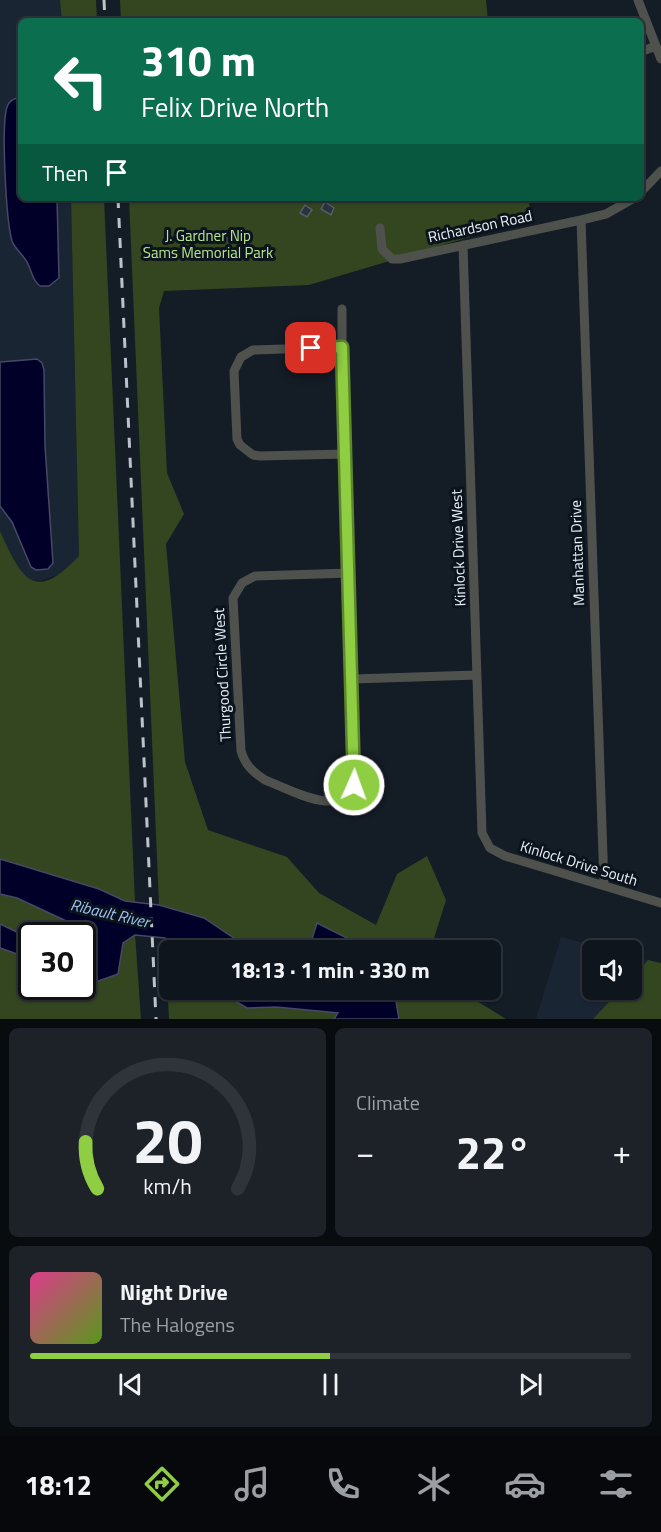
<!DOCTYPE html>
<html lang="en">
<head>
<meta charset="utf-8">
<style>
  :root { --surface:#0f151c; --page:#1d2229; --text:#f1f3f6; --muted:#9b9fa3; --line:#2f343b; --accent:#8fcd42 }
  body { margin:0; font-family:"Titillium Web",sans-serif; background:var(--page); color:var(--text); height:100vh; display:flex; flex-direction:column; font-size:22px; white-space:nowrap }
  * { box-sizing:border-box; margin:0 }
  p { font-size:20px; color:var(--muted) }
  .icon { flex:none; width:33px; height:33px; fill:none; stroke:currentColor; stroke-width:2; stroke-linecap:round; stroke-linejoin:round }
  .map { position:relative; height:1019px; overflow:hidden }
  .side { display:flex; flex-direction:column; gap:9px; padding:9px; background:#080c0f; flex:1 }
  .side>* { flex:none }
  .guide { position:absolute; left:18px; top:18px; width:626px; height:183px; border-radius:9px; box-shadow:0 2px 4px #0004,0 0 0 2px var(--line); background:#0b6e4f; color:#fff; overflow:hidden }
  .buttons { position:absolute; left:582px; top:940px; display:grid; gap:12px }
  .buttons a { display:grid; place-items:center; width:60px; height:60px; border-radius:9px; background:var(--surface); box-shadow:0 2px 4px #0004,0 0 0 2px var(--line); font-size:30px }
  .speed { position:absolute; left:18px; top:922px; display:flex; gap:12px; font-size:30px; font-weight:700; text-align:center }
  .speed>* { display:grid; place-content:center; width:78px; height:78px; border-radius:50%; background:var(--surface); box-shadow:0 2px 4px #0004,0 0 0 2px var(--line); line-height:1 }
  .speed .limit { border:3px solid #111; border-radius:9px; background:#fff; color:#111 }
  .pin { position:absolute; display:grid; place-items:center; width:51px; height:51px; color:#fff; margin:-26px; border-radius:12px; box-shadow:0 3px 9px #0006 }
  .me { position:absolute; width:66px; margin:-33px; rotate:2deg; stroke-linejoin:round; filter:drop-shadow(0 0 4px #0008) }
  .turn { display:flex; align-items:center; gap:21px; height:126px; padding:0 24px; font-size:27px }
  .turn .icon { width:78px; height:78px; stroke-width:2.5 }
  .turn b { display:block; font-size:42px; line-height:51px }
  .then { display:flex; align-items:center; height:57px; padding:0 24px; background:#0003; gap:12px; font-size:22px }
  .big { font-size:45px; font-weight:700; line-height:1.1 }
  .side .widget { flex:1; display:flex; flex-direction:column; justify-content:center; gap:9px; min-width:0; padding:0 21px; border-radius:9px; background:var(--page) }
  .side .dial { align-items:center; gap:0 }
  .dial svg { height:156px; overflow:visible; fill:none; stroke:var(--line); stroke-width:7; stroke-linecap:round; text-anchor:middle }
  .dial text { fill:var(--text); stroke:none }
  .song { display:flex; align-items:center; gap:18px }
  .cover { width:72px; height:72px; border-radius:9px; background:linear-gradient(135deg,hsl(330 70% 55%),hsl(90 70% 35%)) }
  .played { height:6px; border-radius:3px; background:linear-gradient(90deg,var(--accent) 50%,var(--line) 50%) }
  .keys { display:flex; justify-content:space-around; direction:ltr }
  .heat { display:flex; justify-content:space-between; align-items:center; font-size:33px; direction:ltr }
  .side .tiles { flex:1; display:grid; gap:9px; grid-template-columns:1fr 1fr }
  .widget:last-child { grid-column:span 2 }
  .trip { position:absolute; left:159px; top:940px; width:342px; height:60px; border-radius:9px; background:var(--surface); box-shadow:0 2px 4px #0004,0 0 0 2px var(--line); font-weight:700; line-height:60px; text-align:center }
  .tab-bar { display:flex; height:96px; justify-content:space-around; align-items:center; background:#06080b; color:var(--muted) }
  .tab-bar .icon { width:42px; height:42px }
  .tab-bar .selected { color:var(--accent) }
  .tab-bar b { font-size:27px; color:var(--text) }
  .map>svg:first-child { display:block }
  .built { fill:#1a2534 }
  .green { fill:#344620 }
  .water { fill:#000029; stroke:#464866; stroke-width:1.5 }
  .building { fill:#29323d; stroke:#545e6a; stroke-width:1.5 }
  .lines { fill:none; stroke-linecap:round; stroke-linejoin:round }
  .minor { stroke:#4f524c; stroke-width:9 }
  .rail { stroke:#bcc2ca; stroke-width:3; stroke-dasharray:10 10; stroke-linecap:butt }
  .route-casing { stroke:#5d852b; stroke-width:15 }
  .route { stroke:#8fcd42; stroke-width:10 }
  .labels { text-anchor:middle; dominant-baseline:central; stroke-width:6; stroke-linejoin:round; paint-order:stroke }
  .street-label { font-size:15px; fill:#e9eff6; stroke:#0b131c }
  .park-label { font-size:15px; fill:#b8e58b; stroke:#0b131c }
  .water-label { font-size:16px; font-style:italic; fill:#a0c3f1; stroke:#0b131c }
</style>
</head>
<body>
<div class="map">
<svg width="661" height="1019" viewBox="0 0 661 1019">
  <rect width="100%" height="100%" fill="#141c26"/>
  <path class="built" d="M 0,0 L 60,0 L 62,21 L 21,21 L 21,198 L 71,198 L 79,556 L 63,573 L 39,581 L 28,580 L 18,570 L 0,531 Z
    M 561,937 L 614,951 L 592,951 L 592,990 L 620,990 L 593,1019 L 536,1019 Z
    M 632,956 L 648,960 L 632,978 Z"/>
  <path class="green" d="M 60,0 L 96,0 L 97,21 L 62,21 Z
    M 120,0 L 486,0 L 488,21 L 121,21 Z
    M 71,198 L 104,198 L 135,902 L 125,901 L 99,889 L 0,859 L 0,531 C 21,577 33,605 79,556 Z
    M 129,198 L 529,198 L 530,219 L 309,285 L 164,291 L 159,308 L 167,473 L 184,514 L 166,544 L 185,762 L 208,830 L 287,857 L 319,893 L 376,925 L 397,874 L 427,856 L 446,900 L 430,951 L 361,951 L 347,938 L 317,923 L 312,939 L 298,951 L 253,951 L 204,918 L 159,905 Z
    M 0,894 L 17,898 L 90,932 L 91,968 L 83,968 L 82,936 L 32,936 L 31,939 L 0,924 Z
    M 135,934 L 141,1019 L 0,1019 L 0,948 L 17,954 L 31,969 L 32,987 L 55,987 L 68,992 L 117,974 L 123,943 Z
    M 165,938 L 174,951 L 170,951 L 170,990 L 217,990 L 247,1008 L 276,1007 L 339,1013 L 334,1019 L 169,1019 Z
    M 648,960 L 661,963 L 661,1019 L 593,1019 L 620,990 L 632,990 L 632,978 Z
    M 394,990 L 459,990 L 506,1019 L 399,1019 Z"/>
  <path class="water" d="M 21,97 L 21,198 L 57,198 L 59,278 L 49,286 L 40,286 C 31,280 32,268 25,259 C 21,253 14,247 12,241 C 6,220 1,126 7,107 C 9,100 15,98 21,97 Z
    M 37,359 L 42,363 L 44,370 L 45,446 L 53,563 L 48,569 L 36,570 L 31,567 L 12,522 L 0,506 L 0,362 Z
    M 0,859 L 99,889 L 125,901 L 159,905 L 204,918 L 253,951 L 174,951 L 165,938 L 135,935 L 123,943 L 118,974 L 68,992 L 55,987 L 82,987 L 83,968 L 91,968 L 90,932 L 17,898 L 0,894 Z
    M 317,923 L 347,938 L 361,951 L 298,951 L 312,939 Z
    M 0,924 L 31,939 L 31,969 L 17,954 L 0,948 Z
    M 217,990 L 394,990 L 399,1019 L 334,1019 L 338,1013 L 276,1007 L 247,1008 Z"/>
  <path class="building" d="M 325,202 L 334,208 L 331,215 L 321,209 Z
    M 305,205 L 312,210 L 307,217 L 300,213 Z"/>
  <g class="lines">
    <path class="minor" d="M 638,0 L 661,59
      M 640,52 L 656,46
      M 640,193 L 661,171
      M 581,220 L 604,885
      M 380,228 L 382,249 L 392,259 L 400,259 L 581,220 L 606,214 L 634,198
      M 463,245 L 482,833 L 490,848 L 505,856 L 661,903
      M 342,309 L 342,347 L 356,778 C 346,823 292,790 265,780 C 253,772 245,765 241,751 L 233,598 L 242,583 L 255,576 L 350,573
      M 342,347 L 253,350 L 241,357 L 234,371 L 237,439 L 240,445 L 253,455 L 260,456 L 346,454
      M 353,679 L 477,675"/>
    <path class="rail" d="M 104,0 L 105,21
      M 118,198 L 156,1019"/>
  </g>
  <g class="lines">
    <g class="route-casing">
      <path id="route" d="M 311,348 L 342,347 L 354,785"/>
    </g>
    <use href="#route" class="route"/>
  </g>
  <g class="labels">
    <g class="street-label">
      <text transform="translate(480 226) rotate(-12)">Richardson Road</text>
      <text transform="translate(458 548) rotate(-92)">Kinlock Drive West</text>
      <text transform="translate(577 553) rotate(-92)">Manhattan Drive</text>
      <text transform="translate(222 675) rotate(-93)">Thurgood Circle West</text>
      <text transform="translate(579 863) rotate(17)">Kinlock Drive South</text>
    </g>
    <g class="park-label">
      <text x="208" y="235">J. Gardner Nip<tspan x="208" dy="17">Sams Memorial Park</tspan></text>
    </g>
    <g class="water-label">
      <text transform="translate(110 913) rotate(13)">Ribault River</text>
    </g>
  </g>
</svg>
<div class="buttons">
<a><svg class="icon" aria-label="sound" viewBox="0 0 24 24"><path d="M4 9h4l5-4v14l-5-4H4zM17 9q2 3 0 6"/></svg></a>
</div>
<div class="speed"><div class="limit">30</div></div>
<div class="pin" style="left:311px;top:348px;background:#d93025"><svg class="icon" aria-label="arrive" viewBox="0 0 24 24"><path d="M6 21V4h12l-3 4 3 4H6"/></svg></div>
<svg class="me" style="left:354px;top:785px" viewBox="-20 -20 40 40"><circle r="17" fill="#8fcd42" stroke="#fff" stroke-width="3"/><path d="M0-11L8 9 0 5-8 9z" fill="#fff"/></svg>
<div class="trip">18:13 · 1 min · 330 m</div>
<div class="guide">
<div class="turn"><svg class="icon" aria-label="left" viewBox="0 0 24 24"><path d="M17 20v-9H6M10 6l-5 5 5 5"/></svg><div><b>310 m</b>Felix Drive North</div></div>
<div class="then">Then<svg class="icon" aria-label="arrive" viewBox="0 0 24 24"><path d="M6 21V4h12l-3 4 3 4H6"/></svg></div>
</div>
</div>
<section class="side">
<div class="tiles">
<div class="widget dial"><svg viewBox="0 0 100 80">
<path d="M14 69A42 42 0 1 1 86 69"/>
<path d="M14 69A42 42 0 0 1 8 45" stroke="#8fcd42"/>
<text x="50" y="56" font-size="32" font-weight="700">20</text>
<text x="50" y="72" font-size="11">km/h</text>
</svg></div>
<div class="widget"><p>Climate</p>
<div class="heat"><a>−</a><b class="big">22°</b><a>+</a></div>
</div>
<div class="widget">
<div class="song"><i class="cover"></i><div><b>Night Drive</b><p>The Halogens</p></div></div>
<div class="played"></div>
<div class="keys"><svg class="icon" aria-label="previous" viewBox="0 0 24 24"><path d="M18 5L8 12l10 7zM5 5v14"/></svg><svg class="icon" aria-label="pause" viewBox="0 0 24 24"><path d="M8 5v14M16 5v14"/></svg><svg class="icon" aria-label="next" viewBox="0 0 24 24"><path d="M6 5l10 7-10 7zM19 5v14"/></svg></div>
</div>
</div>
</section>
<nav class="tab-bar">
<b>18:12</b>
<svg class="icon selected" aria-label="directions" viewBox="0 0 24 24"><path d="M12 3l9 9-9 9-9-9zM9 14v-3h6M13 9l2 2-2 2"/></svg>
<svg class="icon" aria-label="music" viewBox="0 0 24 24"><path d="M9 18V5l10-2v13"/><circle cx="6" cy="18" r="3"/><circle cx="16" cy="16" r="3"/></svg>
<svg class="icon" aria-label="phone" viewBox="0 0 24 24"><path d="M5 4h4l2 5-3 2q2 4 5 5l2-3 5 2v4C11 20 4 13 5 4z"/></svg>
<svg class="icon" aria-label="climate" viewBox="0 0 24 24"><path d="M12 3v18M4 7l16 10M4 17L20 7"/></svg>
<svg class="icon" aria-label="car" viewBox="0 0 24 24"><path d="M5 17H2v-5l4-1 3-4h7l3 4 3 1v5h-3M9 17h6M6 11h13"/><circle cx="7" cy="17" r="2"/><circle cx="17" cy="17" r="2"/></svg>
<svg class="icon" aria-label="filters" viewBox="0 0 24 24"><path d="M4 7h16M4 17h16"/><circle cx="9" cy="7" r="2"/><circle cx="15" cy="17" r="2"/></svg>
</nav>
</body>
</html>
